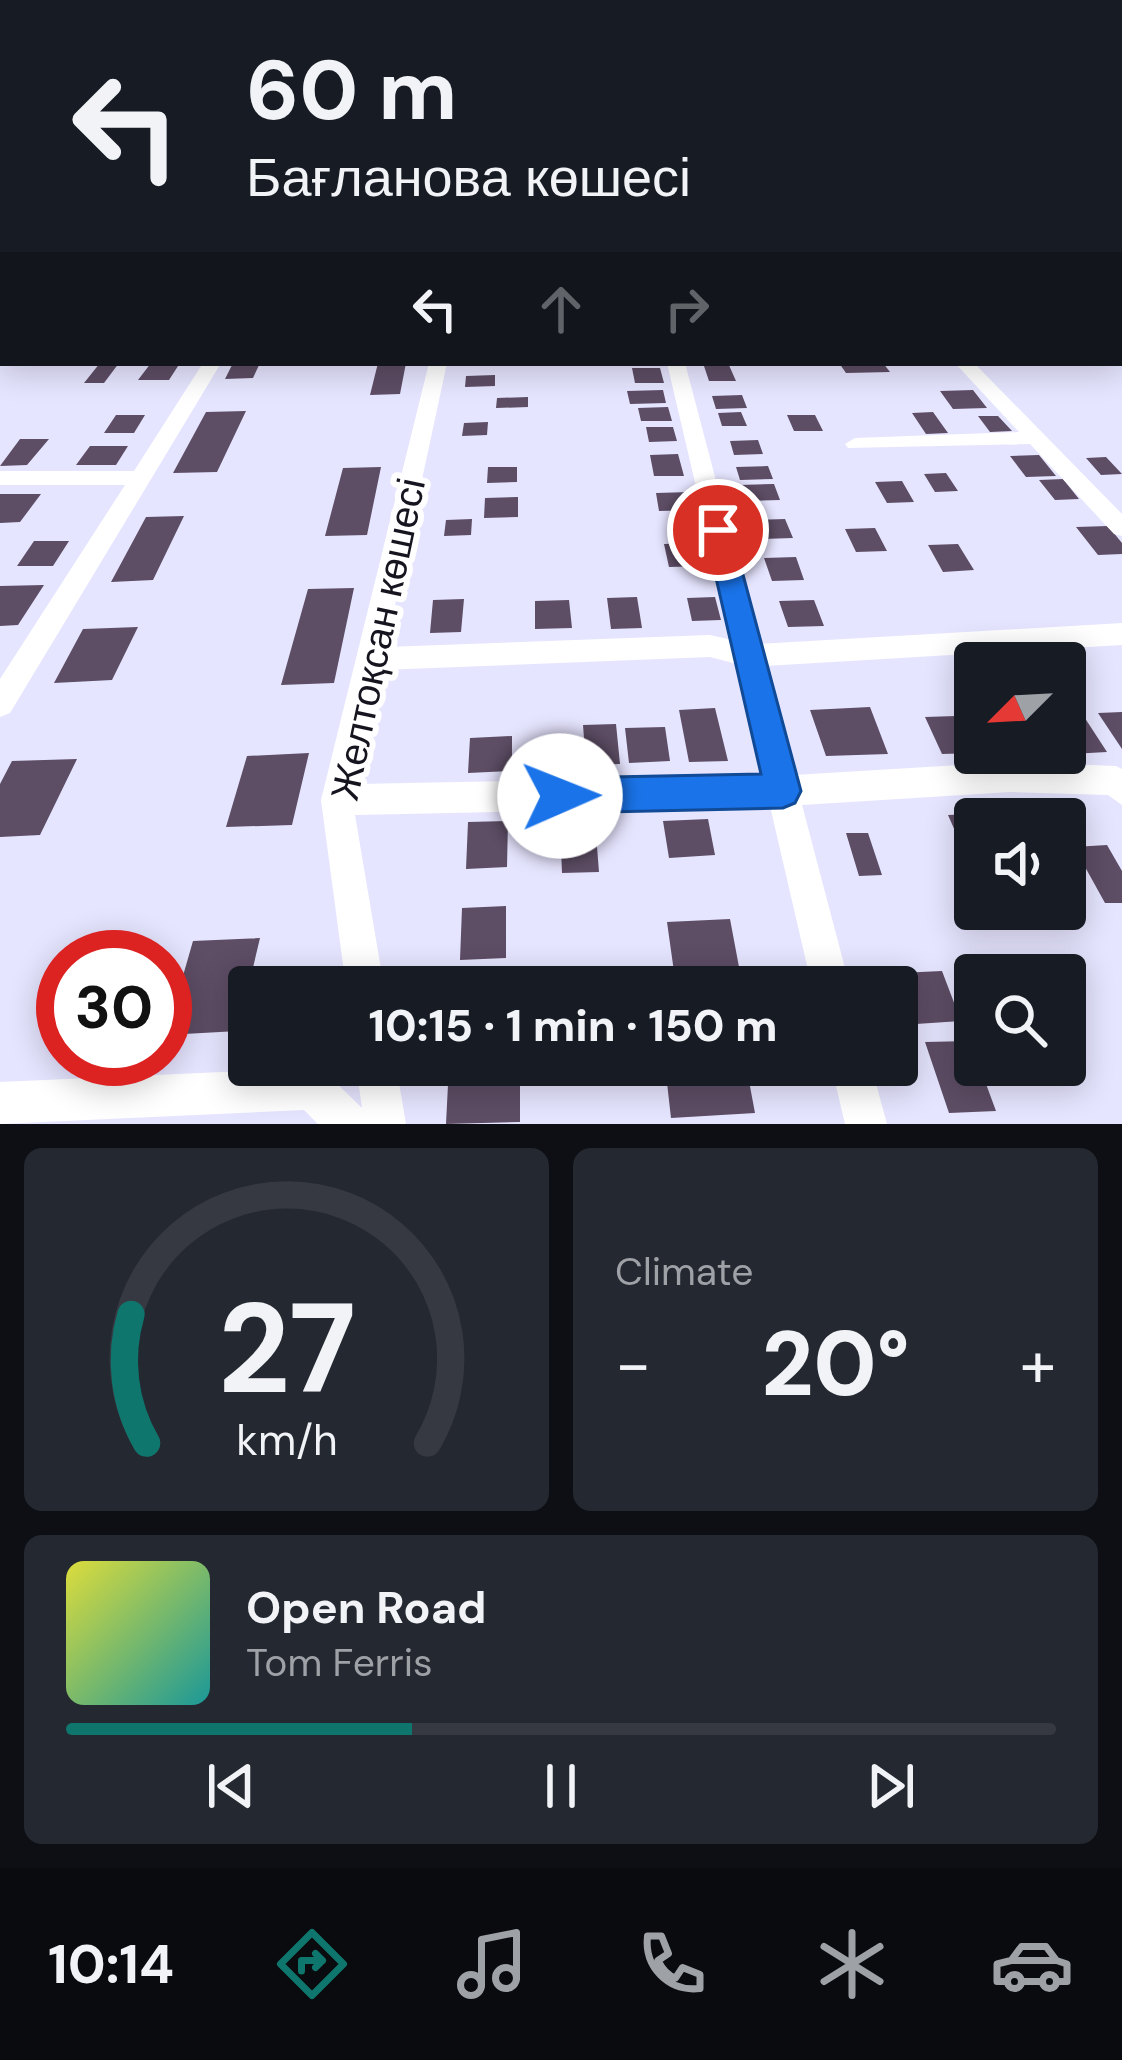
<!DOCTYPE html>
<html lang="en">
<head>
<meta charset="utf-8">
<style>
  :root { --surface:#171b24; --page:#242831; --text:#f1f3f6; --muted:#9ea1a6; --line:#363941; --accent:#0f766e }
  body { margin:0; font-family:"DM Sans",sans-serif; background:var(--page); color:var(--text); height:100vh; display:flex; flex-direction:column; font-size:45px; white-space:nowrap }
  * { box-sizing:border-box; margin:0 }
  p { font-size:39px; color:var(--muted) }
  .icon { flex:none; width:66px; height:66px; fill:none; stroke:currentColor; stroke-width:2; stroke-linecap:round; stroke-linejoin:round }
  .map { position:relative; height:1124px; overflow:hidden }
  .panel { display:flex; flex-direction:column; gap:24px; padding:24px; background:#0d0f14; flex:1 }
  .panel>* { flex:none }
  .top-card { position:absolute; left:0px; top:0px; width:1122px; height:366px; box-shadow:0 6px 30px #0003; background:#171b24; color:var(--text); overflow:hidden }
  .needle { width:78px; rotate:246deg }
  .tools { position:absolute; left:954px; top:642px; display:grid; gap:24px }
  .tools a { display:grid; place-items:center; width:132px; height:132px; border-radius:12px; background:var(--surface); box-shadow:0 6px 30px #0003; font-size:60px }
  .speed { position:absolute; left:36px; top:930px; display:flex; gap:24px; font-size:60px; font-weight:700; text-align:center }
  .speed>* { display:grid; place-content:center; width:156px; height:156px; border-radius:50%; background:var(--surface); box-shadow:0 6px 30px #0003; line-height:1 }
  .speed .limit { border:18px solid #d22; background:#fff; color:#111 }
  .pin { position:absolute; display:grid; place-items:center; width:102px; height:102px; color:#fff; margin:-51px; border:6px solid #fff; border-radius:50%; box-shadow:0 3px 12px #0007 }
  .me { position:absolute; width:132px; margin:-66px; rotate:89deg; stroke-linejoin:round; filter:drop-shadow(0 0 9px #0008) }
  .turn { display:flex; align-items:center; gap:42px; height:252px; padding:0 48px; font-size:54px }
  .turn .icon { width:156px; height:156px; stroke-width:2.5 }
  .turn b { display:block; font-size:84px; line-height:102px }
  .lanes { display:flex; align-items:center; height:114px; padding:0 48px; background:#0003; justify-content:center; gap:60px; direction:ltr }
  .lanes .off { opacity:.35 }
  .big { font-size:90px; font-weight:800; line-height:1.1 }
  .panel .widget { flex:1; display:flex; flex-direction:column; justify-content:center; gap:18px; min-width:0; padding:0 42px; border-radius:18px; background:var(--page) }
  .panel .dial { align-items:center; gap:0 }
  .dial svg { height:312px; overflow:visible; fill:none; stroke:var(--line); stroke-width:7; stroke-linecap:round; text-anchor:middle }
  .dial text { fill:var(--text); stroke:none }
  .song { display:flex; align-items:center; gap:36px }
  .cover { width:144px; height:144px; border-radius:18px; background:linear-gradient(135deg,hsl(60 70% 55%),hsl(180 70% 35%)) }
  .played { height:12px; border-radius:6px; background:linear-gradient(90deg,var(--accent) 35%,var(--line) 35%) }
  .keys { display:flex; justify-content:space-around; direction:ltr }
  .heat { display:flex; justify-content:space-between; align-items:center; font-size:66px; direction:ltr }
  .panel .tiles { flex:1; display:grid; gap:24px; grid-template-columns:1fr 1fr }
  .widget:last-child { grid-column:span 2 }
  .trip { position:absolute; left:228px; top:966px; width:690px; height:120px; border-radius:12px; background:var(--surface); box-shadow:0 6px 30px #0003; font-weight:800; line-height:120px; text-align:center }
  .menu { display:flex; height:192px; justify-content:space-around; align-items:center; background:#090b0e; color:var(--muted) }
  .menu .icon { width:84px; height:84px }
  .menu .on { color:var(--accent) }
  .menu b { font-size:54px; color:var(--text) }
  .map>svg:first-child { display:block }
  .building { fill:#5d4d65 }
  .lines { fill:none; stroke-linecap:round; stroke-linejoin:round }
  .minor { fill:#fff; fill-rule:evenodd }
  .route { fill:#1a73e8; stroke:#114b97; stroke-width:3 }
  .labels { text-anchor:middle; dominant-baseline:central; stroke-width:12; stroke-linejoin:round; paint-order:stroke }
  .street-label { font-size:39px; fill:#15141f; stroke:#fff }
</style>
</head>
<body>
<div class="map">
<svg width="1122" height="1124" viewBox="0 0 1122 1124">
  <rect width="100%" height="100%" fill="#e6e5ff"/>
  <path class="building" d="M 100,363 L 119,363 L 104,383 L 84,383 Z
    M 151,363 L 180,363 L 169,380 L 138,380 Z
    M 233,363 L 260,363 L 253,378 L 225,379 Z
    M 378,363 L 406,363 L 400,394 L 370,395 Z
    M 703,363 L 728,363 L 736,381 L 709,381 Z
    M 839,363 L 883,363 L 890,372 L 846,373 Z
    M 632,368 L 660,368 L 664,383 L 635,383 Z
    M 495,375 L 495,386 L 465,387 L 466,376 Z
    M 663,390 L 666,403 L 630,404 L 627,391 Z
    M 973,390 L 987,408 L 953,409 L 940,391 Z
    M 742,395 L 747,408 L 716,409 L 712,396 Z
    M 528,397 L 528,407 L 496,408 L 497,398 Z
    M 668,407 L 672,421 L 641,421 L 638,408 Z
    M 246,411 L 217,472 L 173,473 L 206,412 Z
    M 741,412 L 747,426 L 722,426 L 718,413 Z
    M 933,412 L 948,433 L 926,434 L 912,413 Z
    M 116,415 L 145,415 L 134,433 L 104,433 Z
    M 787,415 L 815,415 L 823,431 L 794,431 Z
    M 978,416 L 998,416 L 1012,431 L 990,432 Z
    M 488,422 L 487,435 L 462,436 L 464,423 Z
    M 646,427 L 673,427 L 677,441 L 649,442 Z
    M 20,439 L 49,439 L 27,465 L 0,466 Z
    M 758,440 L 763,454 L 734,455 L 730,441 Z
    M 90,446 L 128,446 L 116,465 L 76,465 Z
    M 678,454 L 684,476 L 654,476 L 650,455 Z
    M 1039,455 L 1056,476 L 1026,477 L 1010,456 Z
    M 1106,457 L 1122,474 L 1101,475 L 1086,458 Z
    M 768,466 L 773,479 L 740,480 L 736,467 Z
    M 381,467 L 367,535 L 325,536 L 343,468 Z
    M 488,467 L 517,467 L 517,482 L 487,483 Z
    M 946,473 L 958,491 L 935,492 L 924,474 Z
    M 1063,479 L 1079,499 L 1055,500 L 1039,480 Z
    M 902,481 L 914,502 L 887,503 L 875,482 Z
    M 774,484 L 780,500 L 746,501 L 740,485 Z
    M 691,492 L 696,510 L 659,511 L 656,493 Z
    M 0,494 L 41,494 L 20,522 L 0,523 Z
    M 518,497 L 518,517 L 484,518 L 485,498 Z
    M 184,516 L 153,580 L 111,582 L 146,517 Z
    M 472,519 L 471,535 L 444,536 L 446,520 Z
    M 785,519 L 793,538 L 758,539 L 752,520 Z
    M 1108,526 L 1122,543 L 1122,554 L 1098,555 L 1076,527 Z
    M 875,528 L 887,551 L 856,552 L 845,529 Z
    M 34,541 L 69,541 L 53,566 L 17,566 Z
    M 698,543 L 704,566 L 669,567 L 664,544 Z
    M 958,544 L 974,570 L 943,572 L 928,545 Z
    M 796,557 L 804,580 L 772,581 L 764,558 Z
    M 44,585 L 18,625 L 0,626 L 0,586 Z
    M 354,588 L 334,683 L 281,685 L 308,589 Z
    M 637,597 L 642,628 L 611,629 L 607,598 Z
    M 715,597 L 721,620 L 692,621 L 687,598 Z
    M 464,599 L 461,632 L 430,633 L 433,600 Z
    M 569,600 L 572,628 L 535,629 L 535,601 Z
    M 814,600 L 824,626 L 788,627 L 779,601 Z
    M 138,627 L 112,680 L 54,683 L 83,629 Z
    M 870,707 L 888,754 L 826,756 L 810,710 Z
    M 715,708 L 728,761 L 689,762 L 679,710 Z
    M 1079,709 L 1107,752 L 1071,754 L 1065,744 L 1065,710 Z
    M 1122,712 L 1122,749 L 1098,713 Z
    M 956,716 L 975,753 L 942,754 L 925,717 Z
    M 616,724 L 620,764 L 586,765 L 583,725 Z
    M 665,727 L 670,761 L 629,763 L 625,728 Z
    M 512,736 L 512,771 L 468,773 L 470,738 Z
    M 309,753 L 292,825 L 226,827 L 247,756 Z
    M 77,759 L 40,835 L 0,837 L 0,784 L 12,761 Z
    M 994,813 L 997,819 L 975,819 L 975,865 L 970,865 L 948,815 Z
    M 708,819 L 715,855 L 669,858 L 663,821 Z
    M 508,821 L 507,867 L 466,869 L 468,822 Z
    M 595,821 L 599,872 L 562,873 L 560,823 Z
    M 846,833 L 868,833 L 882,875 L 859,876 Z
    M 1107,845 L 1122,871 L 1122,903 L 1105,903 L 1074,847 Z
    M 506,906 L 506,958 L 460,960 L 462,908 Z
    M 730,919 L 742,983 L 676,986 L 667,922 Z
    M 260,938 L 238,1031 L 166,1035 L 193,941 Z
    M 942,971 L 961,1021 L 916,1024 L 899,973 Z
    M 970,1041 L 975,1065 L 979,1065 L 996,1111 L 949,1113 L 925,1042 Z
    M 449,1065 L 520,1065 L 520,1122 L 446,1124 Z
    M 665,1065 L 746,1065 L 755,1113 L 671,1118 Z"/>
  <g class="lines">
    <path class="minor" d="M 1119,156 L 1122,156 L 1122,162 L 1119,162 Z
      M 0,236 L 3,236 L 3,244 L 0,244 Z
      M 1119,258 L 1122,258 L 1122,266 L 1119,266 Z
      M 0,266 L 3,266 L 3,274 L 0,274 Z
      M 1119,286 L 1122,287 L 1122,297 L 1119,296 Z
      M 0,330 L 3,330 L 3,340 L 0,340 Z
      M 203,363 L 221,363 L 10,713 L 0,717 L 0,679 L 125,485 L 0,485 L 0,471 L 134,471 Z
      M 429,363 L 447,363 L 386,647 L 710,635 L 732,640 L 667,363 L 685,363 L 759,644 L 1122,623 L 1122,645 L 765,666 L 794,775 L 1010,762 L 1116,766 L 1122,769 L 1122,805 L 1108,795 L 1010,792 L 802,805 L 850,987 L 812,987 L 770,806 L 355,815 L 384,987 L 346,987 L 321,800 ZM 710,657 L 737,664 L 763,776 L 356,784 L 381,670 Z
      M 955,363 L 974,363 L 1122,514 L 1122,536 L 1114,534 L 1030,444 L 848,448 L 845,444 L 855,438 L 1019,432 Z
      M 356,1065 L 396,1065 L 406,1124 L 318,1124 L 304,1110 L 0,1124 L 0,1082 L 312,1068 L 327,1074 L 362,1108 Z
      M 831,1065 L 871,1065 L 887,1124 L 845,1124 Z"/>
  </g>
  <linearGradient id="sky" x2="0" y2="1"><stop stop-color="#7cbbea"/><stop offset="0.43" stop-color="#f4f3ff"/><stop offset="1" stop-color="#f4f3ff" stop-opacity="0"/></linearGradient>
  <rect width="1122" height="279" fill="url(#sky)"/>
  <path class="route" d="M 718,521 L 731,530 L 801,791 L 795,803 L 783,808 L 560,813 L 547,808 L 542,796 L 547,783 L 560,778 L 761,774 L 705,530 Z"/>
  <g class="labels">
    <g class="street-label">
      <text transform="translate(378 639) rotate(-78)">Желтоқсан көшесі</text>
    </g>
  </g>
</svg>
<div class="tools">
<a><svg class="needle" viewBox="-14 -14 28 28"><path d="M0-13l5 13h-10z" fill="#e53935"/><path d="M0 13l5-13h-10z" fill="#9ea1a6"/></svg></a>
<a><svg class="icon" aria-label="sound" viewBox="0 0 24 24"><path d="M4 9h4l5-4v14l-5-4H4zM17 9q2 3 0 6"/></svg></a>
<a><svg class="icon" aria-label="search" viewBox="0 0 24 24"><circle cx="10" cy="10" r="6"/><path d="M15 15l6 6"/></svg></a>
</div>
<div class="speed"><div class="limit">30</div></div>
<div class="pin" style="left:718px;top:530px;background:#d93025"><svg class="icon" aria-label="arrive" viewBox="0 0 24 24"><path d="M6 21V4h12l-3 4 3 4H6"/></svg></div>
<svg class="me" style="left:560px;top:796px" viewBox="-20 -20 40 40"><circle r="19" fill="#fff"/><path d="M0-13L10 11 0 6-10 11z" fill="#1a73e8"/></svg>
<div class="trip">10:15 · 1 min · 150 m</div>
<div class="top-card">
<div class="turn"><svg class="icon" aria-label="left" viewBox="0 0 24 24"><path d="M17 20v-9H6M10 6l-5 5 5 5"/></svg><div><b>60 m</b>Бағланова көшесі</div></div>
<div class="lanes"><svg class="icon" aria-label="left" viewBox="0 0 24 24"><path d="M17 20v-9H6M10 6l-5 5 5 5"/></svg><svg class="icon off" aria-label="ahead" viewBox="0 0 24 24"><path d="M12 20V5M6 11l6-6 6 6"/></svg><svg class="icon off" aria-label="right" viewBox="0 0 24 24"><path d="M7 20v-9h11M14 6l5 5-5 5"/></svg></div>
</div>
</div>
<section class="panel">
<div class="tiles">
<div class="widget dial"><svg viewBox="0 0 100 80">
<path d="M14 69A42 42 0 1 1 86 69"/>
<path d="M14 69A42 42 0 0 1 10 36" stroke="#0f766e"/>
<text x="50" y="56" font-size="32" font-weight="700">27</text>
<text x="50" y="72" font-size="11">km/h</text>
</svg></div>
<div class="widget"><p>Climate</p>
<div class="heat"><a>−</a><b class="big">20°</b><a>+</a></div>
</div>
<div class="widget">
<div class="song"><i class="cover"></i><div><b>Open Road</b><p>Tom Ferris</p></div></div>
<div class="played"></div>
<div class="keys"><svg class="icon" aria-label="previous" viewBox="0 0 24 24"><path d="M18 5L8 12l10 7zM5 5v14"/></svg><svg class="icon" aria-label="pause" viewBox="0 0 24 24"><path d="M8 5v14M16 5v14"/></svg><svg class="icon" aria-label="next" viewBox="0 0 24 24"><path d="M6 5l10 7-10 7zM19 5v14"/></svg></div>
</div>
</div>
</section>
<nav class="menu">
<b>10:14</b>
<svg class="icon on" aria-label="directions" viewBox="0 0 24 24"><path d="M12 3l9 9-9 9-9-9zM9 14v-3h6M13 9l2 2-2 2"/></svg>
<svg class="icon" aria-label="music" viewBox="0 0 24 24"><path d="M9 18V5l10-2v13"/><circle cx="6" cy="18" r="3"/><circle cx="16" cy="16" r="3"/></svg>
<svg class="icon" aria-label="phone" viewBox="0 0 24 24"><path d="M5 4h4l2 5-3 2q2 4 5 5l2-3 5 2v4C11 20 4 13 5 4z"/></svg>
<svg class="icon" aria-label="climate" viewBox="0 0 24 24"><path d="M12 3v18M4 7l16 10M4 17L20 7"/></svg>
<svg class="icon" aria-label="car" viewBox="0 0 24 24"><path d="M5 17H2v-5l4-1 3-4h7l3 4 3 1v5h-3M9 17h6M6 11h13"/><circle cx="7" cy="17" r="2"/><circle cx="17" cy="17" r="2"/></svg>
</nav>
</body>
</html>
